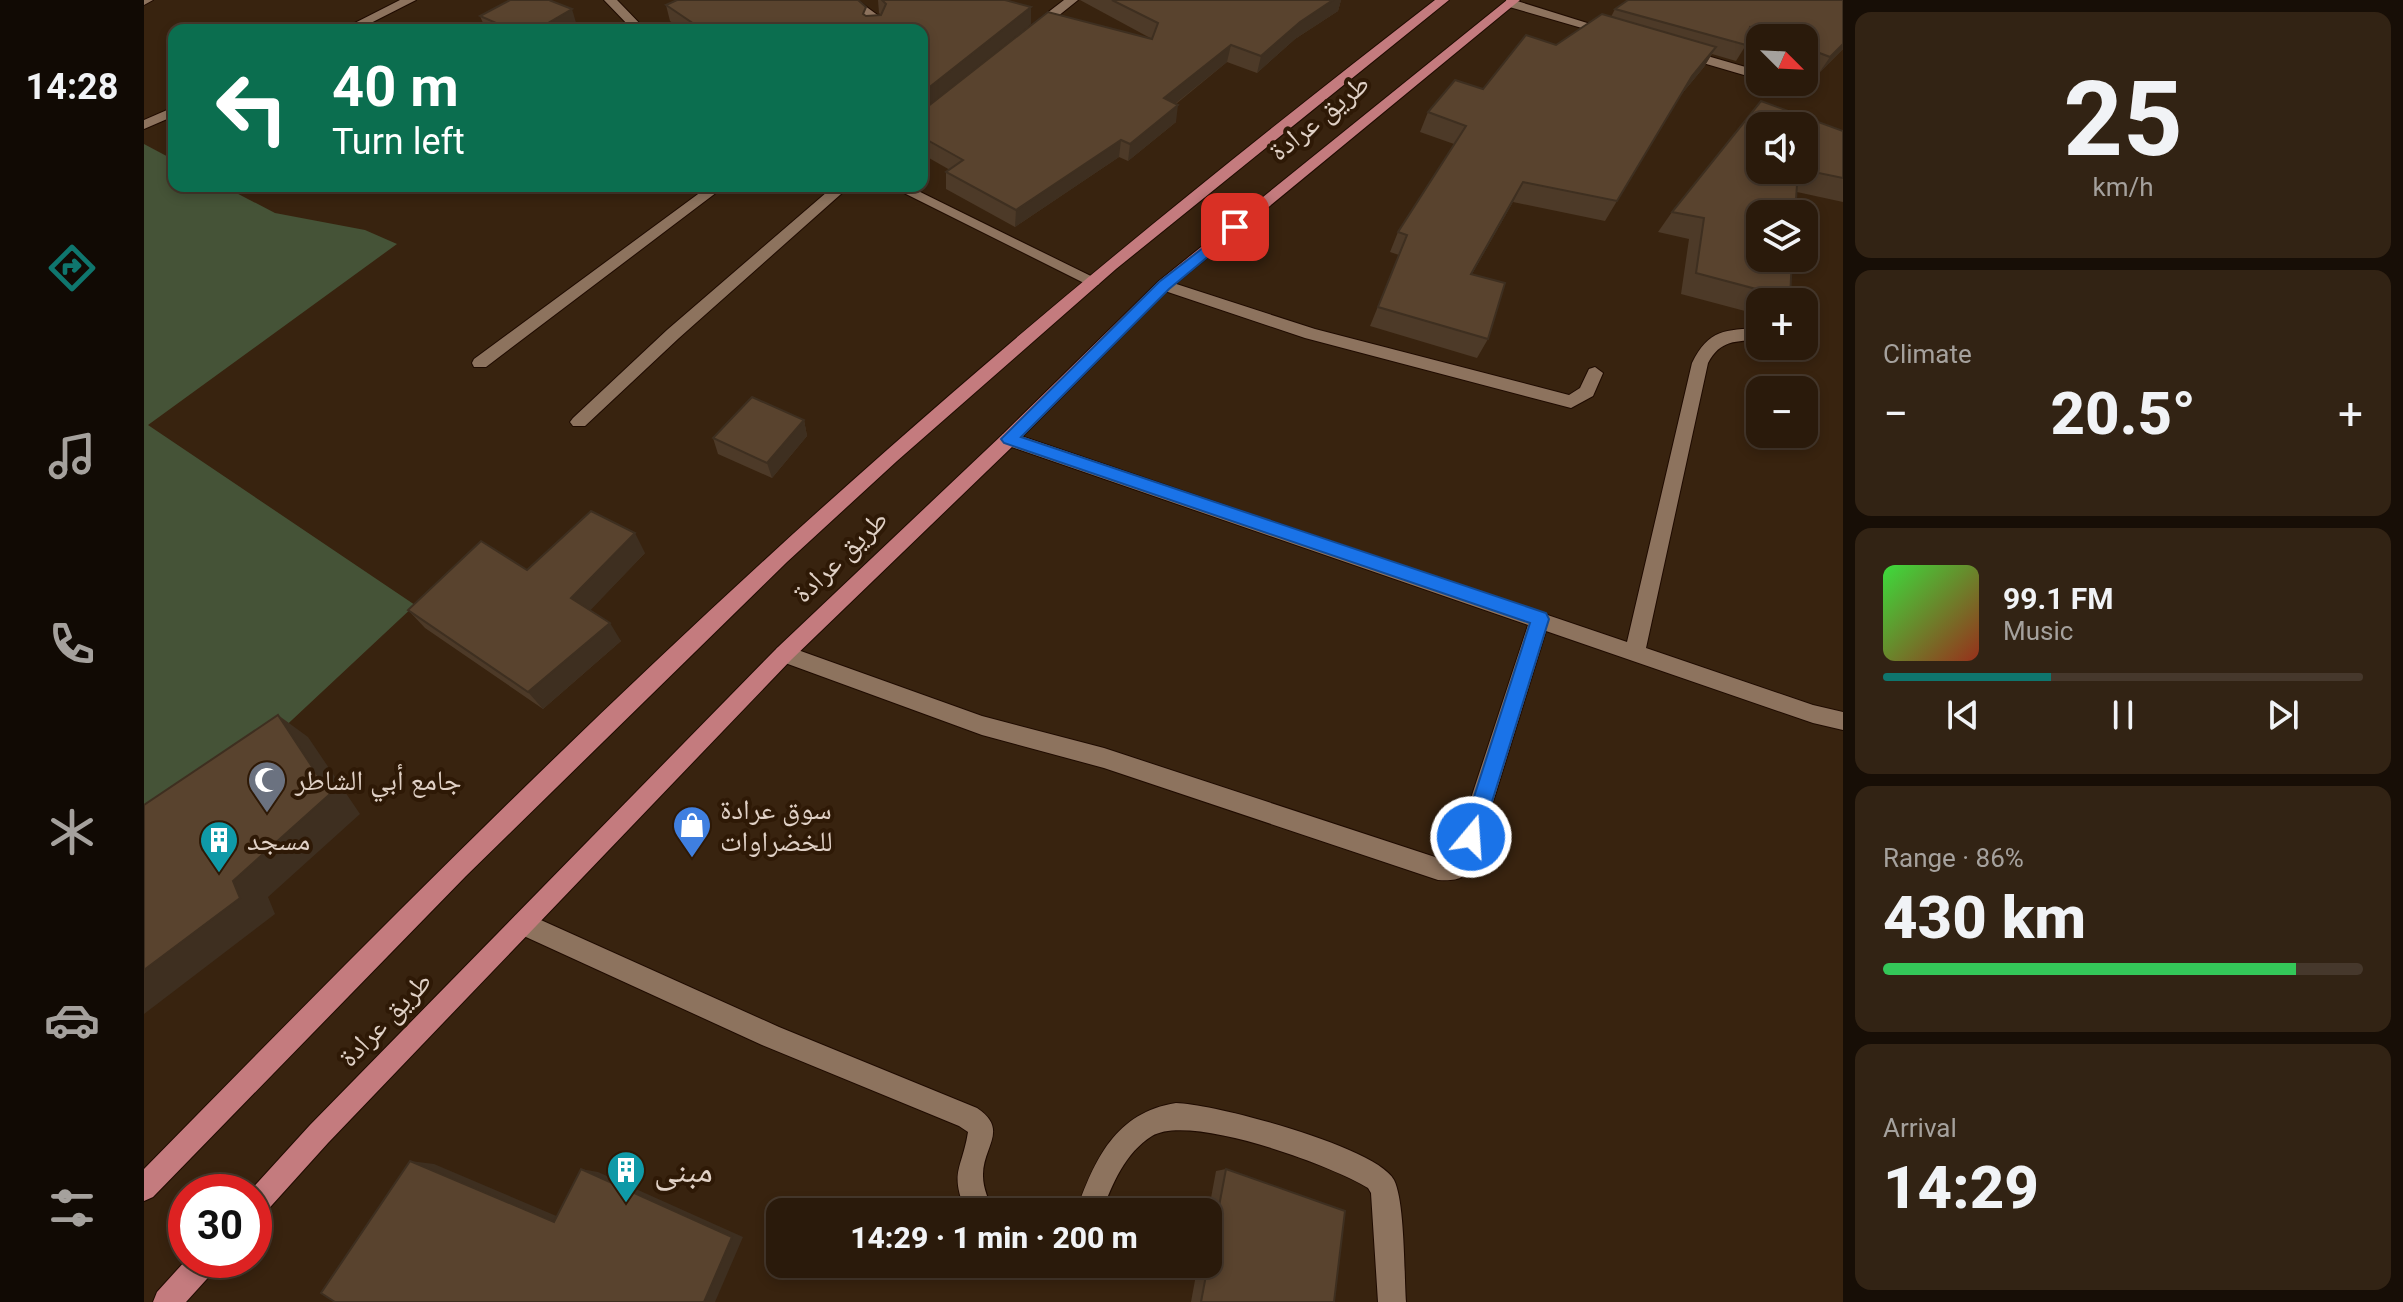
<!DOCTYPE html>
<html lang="en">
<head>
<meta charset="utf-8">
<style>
  :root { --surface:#2a1a0b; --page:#322314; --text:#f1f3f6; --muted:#a5a19d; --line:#46382c; --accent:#0f766e }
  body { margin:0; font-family:Roboto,"Noto Naskh Arabic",sans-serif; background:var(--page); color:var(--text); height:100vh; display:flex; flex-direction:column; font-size:30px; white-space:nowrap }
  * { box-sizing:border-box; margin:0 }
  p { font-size:26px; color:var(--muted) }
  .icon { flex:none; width:44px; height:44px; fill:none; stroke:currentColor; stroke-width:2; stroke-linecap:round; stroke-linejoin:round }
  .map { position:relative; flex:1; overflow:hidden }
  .details { display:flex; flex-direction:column; gap:12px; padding:12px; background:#170e06; width:560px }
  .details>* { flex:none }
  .top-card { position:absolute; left:24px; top:24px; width:760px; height:168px; border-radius:16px; box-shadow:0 4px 12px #0003,0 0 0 2px var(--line); background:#0b6e4f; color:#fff; overflow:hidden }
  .needle { width:52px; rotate:114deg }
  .fabs { position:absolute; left:1602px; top:24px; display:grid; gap:16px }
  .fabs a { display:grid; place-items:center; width:72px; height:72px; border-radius:16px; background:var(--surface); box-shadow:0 4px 12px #0003,0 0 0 2px var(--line); font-size:40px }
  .speed { position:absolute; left:24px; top:1174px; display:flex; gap:16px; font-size:40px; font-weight:700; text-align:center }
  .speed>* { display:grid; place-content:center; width:104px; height:104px; border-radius:50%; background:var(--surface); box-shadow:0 4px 12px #0003,0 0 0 2px var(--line); line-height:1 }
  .speed .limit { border:12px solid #d22; background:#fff; color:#111 }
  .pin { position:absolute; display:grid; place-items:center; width:68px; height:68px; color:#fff; margin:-34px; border-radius:16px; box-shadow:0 4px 12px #0006 }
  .me { position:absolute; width:88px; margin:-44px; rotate:18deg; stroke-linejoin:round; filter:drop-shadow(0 0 6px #0008) }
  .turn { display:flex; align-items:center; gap:28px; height:168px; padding:0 32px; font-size:36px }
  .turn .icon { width:104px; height:104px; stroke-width:2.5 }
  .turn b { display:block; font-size:56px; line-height:68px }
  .big { font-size:60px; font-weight:800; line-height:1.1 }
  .details .widget { flex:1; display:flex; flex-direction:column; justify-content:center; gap:12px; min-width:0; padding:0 28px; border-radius:16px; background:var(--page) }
  .details .dial { align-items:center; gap:0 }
  .dial b { font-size:104px; line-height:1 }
  .song { display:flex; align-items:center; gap:24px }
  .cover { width:96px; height:96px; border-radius:12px; background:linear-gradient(135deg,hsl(120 70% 55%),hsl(10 70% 35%)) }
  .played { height:8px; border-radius:4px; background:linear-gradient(90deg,var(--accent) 35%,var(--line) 35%) }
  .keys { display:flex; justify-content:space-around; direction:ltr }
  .heat { display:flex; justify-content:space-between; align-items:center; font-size:44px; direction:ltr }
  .charge { height:12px; border-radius:6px; background:linear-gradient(90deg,#34c759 86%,var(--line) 0) }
  .trip { position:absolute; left:622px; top:1198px; width:456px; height:80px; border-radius:16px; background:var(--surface); box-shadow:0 4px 12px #0003,0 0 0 2px var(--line); font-weight:800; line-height:80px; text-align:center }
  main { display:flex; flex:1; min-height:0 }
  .tabs { display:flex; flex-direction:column; width:144px; justify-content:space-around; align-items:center; background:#110a04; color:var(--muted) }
  .tabs .icon { width:56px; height:56px }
  .tabs .on { color:var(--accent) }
  .tabs b { font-size:36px; color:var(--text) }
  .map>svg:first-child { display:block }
  .green { fill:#455337 }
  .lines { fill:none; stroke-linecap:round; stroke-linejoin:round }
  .minor-casing { stroke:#1f0b00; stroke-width:2 }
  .major-casing { stroke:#1f0b00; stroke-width:2 }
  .minor { fill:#8d735e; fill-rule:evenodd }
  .major { fill:#c47b7e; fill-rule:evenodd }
  .wall { fill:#4d3a28; fill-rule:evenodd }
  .shaded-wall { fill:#3e2f20 }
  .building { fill:#59432e; stroke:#3e2f20; stroke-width:2 }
  .route { fill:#1a73e8; stroke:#114b97; stroke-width:2 }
  .labels { text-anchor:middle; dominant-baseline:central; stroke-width:8; stroke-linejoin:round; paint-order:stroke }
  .street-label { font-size:28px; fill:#e0d1c6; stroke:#2e1906 }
  .poi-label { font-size:28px; fill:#e0d1c6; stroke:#2e1906; text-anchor:start }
  .near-poi-label { font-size:34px; fill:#e0d1c6; stroke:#2e1906; text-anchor:start }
</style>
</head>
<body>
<main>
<nav class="tabs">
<b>14:28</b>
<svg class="icon on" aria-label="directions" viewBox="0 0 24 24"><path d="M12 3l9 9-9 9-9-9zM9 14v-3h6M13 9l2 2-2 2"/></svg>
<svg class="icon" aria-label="music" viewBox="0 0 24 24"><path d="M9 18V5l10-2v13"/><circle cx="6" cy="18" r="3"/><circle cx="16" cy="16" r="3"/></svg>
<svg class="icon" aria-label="phone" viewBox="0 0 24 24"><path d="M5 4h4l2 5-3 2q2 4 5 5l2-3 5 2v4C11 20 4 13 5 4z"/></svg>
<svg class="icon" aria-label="climate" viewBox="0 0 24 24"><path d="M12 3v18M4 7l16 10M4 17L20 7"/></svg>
<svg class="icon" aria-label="car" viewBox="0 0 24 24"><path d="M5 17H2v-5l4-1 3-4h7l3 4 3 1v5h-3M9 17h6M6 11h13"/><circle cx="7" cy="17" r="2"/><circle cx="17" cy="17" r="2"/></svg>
<svg class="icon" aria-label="filters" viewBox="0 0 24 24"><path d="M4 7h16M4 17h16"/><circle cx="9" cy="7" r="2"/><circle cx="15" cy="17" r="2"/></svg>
</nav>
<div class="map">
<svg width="1699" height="1302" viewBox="0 0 1699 1302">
  <rect width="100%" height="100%" fill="#38230f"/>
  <path class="green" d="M 0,144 L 30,160 L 30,186 L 79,186 L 131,213 L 221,230 L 253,244 L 4,425 L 271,605 L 118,748 L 0,838 Z"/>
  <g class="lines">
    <g class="minor-casing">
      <path id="minor" d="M 0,0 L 9,0 L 0,5 Z
        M 256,0 L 272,0 L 213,30 L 197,30 Z
        M 460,0 L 473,0 L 502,30 L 489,30 Z
        M 699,0 L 713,0 L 739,19 L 741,22 L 736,30 L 724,30 L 728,23 Z
        M 920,0 L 934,0 L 893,33 L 885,33 L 885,27 Z
        M 1362,0 L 1370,0 L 1472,32 L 1462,35 L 1362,6 Z
        M 1539,49 L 1605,68 L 1606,71 L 1600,75 L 1535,56 L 1533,53 Z
        M 30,107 L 30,116 L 0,129 L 0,120 Z
        M 565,186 L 581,186 L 342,367 L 330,367 L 328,363 L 330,359 Z
        M 690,186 L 706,186 L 535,338 L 441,426 L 429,426 L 426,422 L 429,418 L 523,330 Z
        M 746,186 L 764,186 L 957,281 L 954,285 L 944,285 Z
        M 1020,280 L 1171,329 L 1425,395 L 1436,388 L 1445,369 L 1451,367 L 1459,373 L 1449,396 L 1427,408 L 1161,338 L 1015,289 L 1015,281 Z
        M 1616,328 L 1616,340 C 1592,341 1576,340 1564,363 L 1502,648 L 1669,705 L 1699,712 L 1699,730 L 1669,723 L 1402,631 L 1331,860 C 1323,879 1314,881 1294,880 L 960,768 L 838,735 L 633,660 L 630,654 L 633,648 L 640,645 L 838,716 L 960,748 L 1294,858 L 1307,859 L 1384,625 L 859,444 L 856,439 L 859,434 L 871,434 L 1483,642 L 1548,363 C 1565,329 1581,330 1616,328 Z
        M 379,912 L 635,1027 L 833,1108 C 866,1130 838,1147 839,1176 C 839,1189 845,1200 849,1212 L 822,1212 C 805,1171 818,1170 824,1132 L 815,1126 L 618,1045 L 371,932 L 367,924 L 371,916 Z
        M 1032,1103 C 1071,1104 1233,1147 1250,1180 C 1261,1202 1260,1274 1262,1302 L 1234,1302 L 1227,1193 L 1224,1188 C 1187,1165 1046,1113 1008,1136 C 981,1153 968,1184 958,1212 L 932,1212 C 950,1160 972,1112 1032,1103 Z"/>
    </g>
    <g class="major-casing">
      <path id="major" d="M 1291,0 L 1305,0 L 972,269 L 753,461 L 643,562 L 322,876 L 9,1197 L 0,1201 L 0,1169 C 241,923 484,678 743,450 C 920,293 1104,145 1291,0 Z
        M 1363,0 L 1376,0 L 1025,289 L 871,444 L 647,660 L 184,1143 L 119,1215 L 110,1219 L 110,1192 L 105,1192 L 166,1125 L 633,648 L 859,434 L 1015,281 Z
        M 42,1260 L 75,1260 L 71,1270 L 42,1302 L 9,1302 L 13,1292 Z"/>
    </g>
    <use href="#minor" class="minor"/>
    <use href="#major" class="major"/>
  </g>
  <path class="wall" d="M 734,0 L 861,0 L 887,24 L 788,103 L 1008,39 L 936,0 L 1197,0 L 1194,11 L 1151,39 L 1113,73 L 1083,62 L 1032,104 L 1032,122 L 984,161 L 975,157 L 871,227 L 802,189 L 802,172 L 806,170 L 778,154 L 778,30 L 538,30 L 526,21 L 522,5 L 723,16 L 737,15 L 735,13 Z
    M 1482,0 L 1699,0 L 1699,49 L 1675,73 L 1660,67 L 1660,38 L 1616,38 L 1616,51 L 1602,45 L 1592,61 L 1568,54 L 1560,67 L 1536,96 L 1461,221 L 1369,202 L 1328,274 L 1344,339 L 1333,358 L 1226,326 L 1255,255 L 1246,252 L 1254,232 L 1310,144 L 1276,132 L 1284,112 L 1339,89 L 1412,45 L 1467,17 L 1471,9 L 1483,1 Z
    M 336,16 L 433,26 L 427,30 L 342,30 Z
    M 1617,101 L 1699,131 L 1699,202 L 1653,192 L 1651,214 L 1616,214 L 1616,258 L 1648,258 L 1646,298 L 1642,302 L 1616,302 L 1616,315 L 1537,294 L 1545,239 L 1514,232 L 1528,212 ZM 1616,126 L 1660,126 L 1660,170 L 1616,170 Z
    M 660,420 L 663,436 L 628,478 L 574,454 L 569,438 Z
    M 501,553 L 446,610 L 477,641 L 399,709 L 281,628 L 264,610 L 383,570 Z
    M 1082,1169 L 1190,1302 L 1047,1302 L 1054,1264 L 1064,1264 L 1064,1214 L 1072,1171 Z"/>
  <path class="shaded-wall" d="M 1189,0 L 1197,0 L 1194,11 L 1151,39 L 1113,73 L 1117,56 L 1156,22 Z
    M 887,7 L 887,24 L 778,111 L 778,93 Z
    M 428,9 L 433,26 L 427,30 L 392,30 Z
    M 1699,44 L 1699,49 L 1675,73 L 1686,57 Z
    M 1087,45 L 1083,62 L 1017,115 L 1020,98 Z
    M 1572,47 L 1560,67 L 1536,96 L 1461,221 L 1548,76 Z
    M 1034,105 L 1032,122 L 984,161 L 986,144 Z
    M 977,140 L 975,157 L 871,227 L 872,210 Z
    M 1379,182 L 1369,202 L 1317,293 L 1327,274 Z
    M 660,420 L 663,436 L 628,478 L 623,463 Z
    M 491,533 L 501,553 L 440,617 L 427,598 Z
    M 466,623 L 477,641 L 399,709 L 384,692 Z
    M 134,715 L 164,737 L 216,814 L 124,897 L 131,914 L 0,1014 L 0,970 L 89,881 Z
    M 266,1161 L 290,1164 L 429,1223 L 410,1222 Z
    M 437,1169 L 454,1172 L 599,1237 L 571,1302 L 560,1302 Z"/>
  <path class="building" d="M 366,0 L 405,0 L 428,9 L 392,30 L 368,30 L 336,16 Z
    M 533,0 L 714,0 L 722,7 L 719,14 L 722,16 L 737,15 L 742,4 L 738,0 L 861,0 L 887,7 L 778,93 L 778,30 L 559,30 L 522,5 Z
    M 968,0 L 1189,0 L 1156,22 L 1117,56 L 1087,45 L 1020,98 L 1034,105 L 986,144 L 977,140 L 872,210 L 802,172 L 819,160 L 778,137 L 778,111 L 904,12 L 1008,39 L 1014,23 Z
    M 1484,0 L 1699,0 L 1699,44 L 1686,57 L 1660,47 L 1660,38 L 1635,38 L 1606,27 L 1602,45 L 1471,9 Z
    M 1458,14 L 1572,47 L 1548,76 L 1473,201 L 1379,182 L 1327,274 L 1361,283 L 1344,339 L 1234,307 L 1263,235 L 1254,232 L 1322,126 L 1284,112 L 1311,80 L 1339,89 L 1382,35 L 1412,45 Z
    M 1617,101 L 1699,131 L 1699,178 L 1660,170 L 1660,126 L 1616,126 L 1616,170 L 1654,170 L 1651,214 L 1616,214 L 1616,258 L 1648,258 L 1646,298 L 1552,273 L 1560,218 L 1528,212 Z
    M 608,397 L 660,420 L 623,463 L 569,438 Z
    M 447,511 L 491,533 L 427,598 L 466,623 L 384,692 L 264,610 L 337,541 L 383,570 Z
    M 134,715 L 186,794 L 89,881 L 96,898 L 0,970 L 0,805 Z
    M 266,1161 L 410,1222 L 437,1169 L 588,1237 L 560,1302 L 191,1302 L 177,1293 Z
    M 1082,1169 L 1201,1211 L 1190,1302 L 1057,1302 Z"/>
  <path class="route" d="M 1091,223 L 1096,224 L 1096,230 L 1025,289 L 877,437 L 1402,613 L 1405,619 L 1337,837 L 1334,844 L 1327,846 L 1320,844 L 1317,837 L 1386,623 L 860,443 L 857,439 L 1015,282 Z"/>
  <defs>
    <g id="mosque-pin" transform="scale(2)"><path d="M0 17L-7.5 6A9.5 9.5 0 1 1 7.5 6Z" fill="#6b7280" stroke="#2e1906"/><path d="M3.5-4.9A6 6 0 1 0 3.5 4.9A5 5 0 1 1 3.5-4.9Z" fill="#fff"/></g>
    <g id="shop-pin" transform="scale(2)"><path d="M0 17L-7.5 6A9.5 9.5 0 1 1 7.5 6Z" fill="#3f7fe0" stroke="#2e1906"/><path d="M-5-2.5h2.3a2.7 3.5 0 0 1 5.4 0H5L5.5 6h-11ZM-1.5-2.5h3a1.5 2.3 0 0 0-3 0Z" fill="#fff"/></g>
    <g id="building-pin" transform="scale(2)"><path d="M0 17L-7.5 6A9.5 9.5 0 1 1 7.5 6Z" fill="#0f9aa8" stroke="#2e1906"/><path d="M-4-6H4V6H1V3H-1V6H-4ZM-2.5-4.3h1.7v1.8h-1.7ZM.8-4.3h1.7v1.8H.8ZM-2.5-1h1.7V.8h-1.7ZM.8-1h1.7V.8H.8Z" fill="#fff"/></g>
  </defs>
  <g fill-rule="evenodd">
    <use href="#mosque-pin" x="123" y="780"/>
    <use href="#shop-pin" x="548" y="825"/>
    <use href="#building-pin" x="75" y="840"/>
    <use href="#building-pin" x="482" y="1170"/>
  </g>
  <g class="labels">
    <g class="street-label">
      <text transform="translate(1175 117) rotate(-39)">طريق عرادة</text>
      <text transform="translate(696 556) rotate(-44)">طريق عرادة</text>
      <text transform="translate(241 1019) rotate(-46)">طريق عرادة</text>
    </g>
    <g class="poi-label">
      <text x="151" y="780">جامع أبي الشاطر</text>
      <text x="576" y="809">سوق عرادة<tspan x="576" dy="32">للخضراوات</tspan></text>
      <text x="103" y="840">مسجد</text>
    </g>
    <g class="near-poi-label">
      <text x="510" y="1170">مبنى</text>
    </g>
  </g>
</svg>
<div class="fabs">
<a><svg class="needle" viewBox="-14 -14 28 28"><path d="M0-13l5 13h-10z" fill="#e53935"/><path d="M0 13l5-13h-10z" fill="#a5a19d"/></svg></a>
<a><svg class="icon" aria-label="sound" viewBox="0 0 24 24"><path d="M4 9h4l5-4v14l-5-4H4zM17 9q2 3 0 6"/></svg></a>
<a><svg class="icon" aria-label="layers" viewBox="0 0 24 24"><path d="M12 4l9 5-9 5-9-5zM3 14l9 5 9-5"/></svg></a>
<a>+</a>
<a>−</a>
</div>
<div class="speed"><div class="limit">30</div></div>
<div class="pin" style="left:1091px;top:227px;background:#d93025"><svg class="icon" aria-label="arrive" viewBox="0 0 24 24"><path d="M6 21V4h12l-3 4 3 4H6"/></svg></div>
<svg class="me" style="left:1327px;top:837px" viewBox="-20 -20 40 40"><circle r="17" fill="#1a73e8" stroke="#fff" stroke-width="3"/><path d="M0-11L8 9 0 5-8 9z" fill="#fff"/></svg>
<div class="trip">14:29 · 1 min · 200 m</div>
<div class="top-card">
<div class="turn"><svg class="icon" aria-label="left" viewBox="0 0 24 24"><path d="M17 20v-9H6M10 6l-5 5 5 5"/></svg><div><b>40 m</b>Turn left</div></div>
</div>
</div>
<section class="details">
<div class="widget dial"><b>25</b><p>km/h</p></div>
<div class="widget"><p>Climate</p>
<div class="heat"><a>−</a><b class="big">20.5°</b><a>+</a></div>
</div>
<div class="widget">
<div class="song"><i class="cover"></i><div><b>99.1 FM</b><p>Music</p></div></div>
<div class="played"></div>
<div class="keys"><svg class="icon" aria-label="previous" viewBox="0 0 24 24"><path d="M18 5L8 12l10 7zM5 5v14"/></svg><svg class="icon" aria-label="pause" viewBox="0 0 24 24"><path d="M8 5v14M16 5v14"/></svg><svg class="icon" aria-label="next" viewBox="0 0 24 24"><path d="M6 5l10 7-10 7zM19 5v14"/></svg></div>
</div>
<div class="widget"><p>Range · 86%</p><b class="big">430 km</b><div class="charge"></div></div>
<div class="widget"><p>Arrival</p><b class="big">14:29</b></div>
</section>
</main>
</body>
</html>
